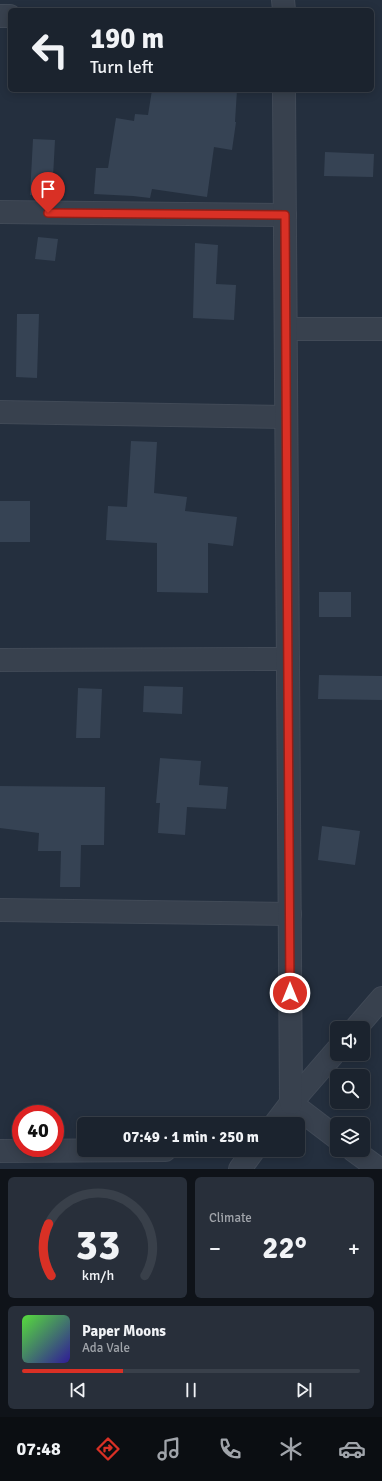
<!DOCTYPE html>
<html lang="en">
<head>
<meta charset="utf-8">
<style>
  :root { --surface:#1b232e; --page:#282f3a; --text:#f1f3f6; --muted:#a0a4aa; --line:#39404a; --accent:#d93025 }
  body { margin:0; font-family:Signika,sans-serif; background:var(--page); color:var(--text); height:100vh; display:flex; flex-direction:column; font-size:15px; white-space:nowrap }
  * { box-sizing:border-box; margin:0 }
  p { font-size:13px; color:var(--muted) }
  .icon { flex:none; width:22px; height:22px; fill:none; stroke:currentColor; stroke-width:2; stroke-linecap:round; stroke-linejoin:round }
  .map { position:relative; height:1169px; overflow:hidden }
  .drawer { display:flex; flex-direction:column; gap:8px; padding:8px; background:#0f1319; flex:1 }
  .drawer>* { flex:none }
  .top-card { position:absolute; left:8px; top:8px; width:366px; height:84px; border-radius:6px; box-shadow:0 2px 10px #0003,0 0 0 1px var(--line); background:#1b232e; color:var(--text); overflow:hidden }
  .fabs { position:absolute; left:330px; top:1021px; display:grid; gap:8px }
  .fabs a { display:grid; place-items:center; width:40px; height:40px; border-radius:6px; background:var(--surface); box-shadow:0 2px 10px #0003,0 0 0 1px var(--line); font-size:20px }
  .speed { position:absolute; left:12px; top:1105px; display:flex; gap:8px; font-size:20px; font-weight:700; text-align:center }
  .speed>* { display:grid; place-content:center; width:52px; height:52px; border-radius:50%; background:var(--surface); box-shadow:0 2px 10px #0003,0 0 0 1px var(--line); line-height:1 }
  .speed .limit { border:6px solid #d22; background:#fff; color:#111 }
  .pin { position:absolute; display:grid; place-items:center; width:34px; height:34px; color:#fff; margin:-41px -17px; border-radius:50% 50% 50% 0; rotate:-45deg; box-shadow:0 0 4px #0007 }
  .pin .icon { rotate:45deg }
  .me { position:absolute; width:44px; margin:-22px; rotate:0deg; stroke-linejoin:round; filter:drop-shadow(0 0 3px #0008) }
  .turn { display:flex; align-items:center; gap:14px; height:84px; padding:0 16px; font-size:18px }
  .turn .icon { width:52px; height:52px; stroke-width:2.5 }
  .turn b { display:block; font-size:28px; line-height:34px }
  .big { font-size:30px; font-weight:700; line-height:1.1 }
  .drawer .widget { flex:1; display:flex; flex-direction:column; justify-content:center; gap:6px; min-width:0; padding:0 14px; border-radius:6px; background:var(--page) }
  .drawer .dial { align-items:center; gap:0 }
  .dial svg { height:104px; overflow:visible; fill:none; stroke:var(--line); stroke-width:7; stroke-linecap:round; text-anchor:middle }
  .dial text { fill:var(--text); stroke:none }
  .song { display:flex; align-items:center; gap:12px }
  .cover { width:48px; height:48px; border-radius:6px; background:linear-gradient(135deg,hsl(110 70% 55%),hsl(250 70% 35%)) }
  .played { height:4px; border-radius:2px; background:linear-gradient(90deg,var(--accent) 30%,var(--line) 30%) }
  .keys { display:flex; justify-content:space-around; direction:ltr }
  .heat { display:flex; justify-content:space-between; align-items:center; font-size:22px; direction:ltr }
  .drawer .tiles { flex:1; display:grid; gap:8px; grid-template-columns:1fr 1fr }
  .widget:last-child { grid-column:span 2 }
  .trip { position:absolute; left:77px; top:1117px; width:228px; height:40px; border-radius:6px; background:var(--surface); box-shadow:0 2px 10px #0003,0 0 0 1px var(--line); font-weight:700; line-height:40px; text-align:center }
  .tab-bar { display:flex; height:64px; justify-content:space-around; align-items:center; background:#0b0e12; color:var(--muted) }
  .tab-bar .icon { width:28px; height:28px }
  .tab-bar .selected { color:var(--accent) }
  .tab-bar b { font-size:18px; color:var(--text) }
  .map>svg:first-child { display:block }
  .building { fill:#364354 }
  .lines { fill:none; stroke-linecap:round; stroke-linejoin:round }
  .minor-casing { stroke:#414a57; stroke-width:24 }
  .tertiary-casing { stroke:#414a57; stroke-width:24 }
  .minor { stroke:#38414e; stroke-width:22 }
  .tertiary { stroke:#38414e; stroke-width:22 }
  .route-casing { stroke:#8d1f18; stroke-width:10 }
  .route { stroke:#d93025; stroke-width:7 }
</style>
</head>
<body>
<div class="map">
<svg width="382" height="1169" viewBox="0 0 382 1169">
  <rect width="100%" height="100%" fill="#242f3e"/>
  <path class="building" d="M 152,90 L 237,90 L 235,122 L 236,122 L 232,150 L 214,147 L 207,197 L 152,189 L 150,198 L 133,196 L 94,194 L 96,168 L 108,168 L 116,118 L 134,121 L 135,114 L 148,115 Z
    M 33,139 L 55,140 L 52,196 L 30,195 Z
    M 325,152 L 374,154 L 373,177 L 324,176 Z
    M 38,237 L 58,239 L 55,261 L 35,259 Z
    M 195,243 L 218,245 L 216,284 L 236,285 L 234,320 L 193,318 Z
    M 17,314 L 39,314 L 37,378 L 16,377 Z
    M 131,441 L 157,442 L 154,493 L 187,497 L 185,511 L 237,517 L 233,546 L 208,543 L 208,593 L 157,592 L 157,543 L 106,540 L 108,506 L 127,507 Z
    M 0,501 L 30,501 L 30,542 L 0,542 Z
    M 319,592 L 351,592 L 351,617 L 319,617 Z
    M 319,675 L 382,676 L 382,700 L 318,699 Z
    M 144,686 L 183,687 L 182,714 L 143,712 Z
    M 78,688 L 102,689 L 100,738 L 76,738 Z
    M 160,758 L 201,761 L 199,785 L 228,787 L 226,809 L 187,807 L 185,835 L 158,833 L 160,803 L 156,803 Z
    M 0,786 L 105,787 L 104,845 L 81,845 L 80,887 L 60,887 L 61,851 L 38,851 L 39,833 L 0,828 Z
    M 322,826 L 360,831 L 355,865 L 318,860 Z"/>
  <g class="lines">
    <g class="minor-casing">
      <path id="minor" d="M 0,16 L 10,16
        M 0,212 L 285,215
        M 286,329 L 382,329
        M 0,412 L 286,417
        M 0,660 L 288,659
        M 0,910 L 290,914
        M 356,1028 L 382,998
        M 291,1103 L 337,1138
        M 275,1124 L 291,1103 L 337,1050
        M 353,1150 L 379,1169
        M 0,1151 L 165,1150
        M 240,1169 L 254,1150"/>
    </g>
    <g class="tertiary-casing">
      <path id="tertiary" d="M 283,0 L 284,10
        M 284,90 L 291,1103"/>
    </g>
    <use href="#minor" class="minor"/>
    <use href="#tertiary" class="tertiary"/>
  </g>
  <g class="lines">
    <g class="route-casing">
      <path id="route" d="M 48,213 L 285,215 L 290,993"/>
    </g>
    <use href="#route" class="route"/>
  </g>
</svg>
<div class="fabs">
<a><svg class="icon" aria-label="sound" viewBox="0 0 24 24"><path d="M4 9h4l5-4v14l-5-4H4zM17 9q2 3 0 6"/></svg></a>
<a><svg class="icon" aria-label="search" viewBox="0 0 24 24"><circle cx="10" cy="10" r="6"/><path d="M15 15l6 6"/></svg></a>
<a><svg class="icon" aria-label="layers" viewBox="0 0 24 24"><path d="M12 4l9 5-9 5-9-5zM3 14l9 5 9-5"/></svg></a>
</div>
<div class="speed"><div class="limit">40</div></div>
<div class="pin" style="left:48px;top:213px;background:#d93025"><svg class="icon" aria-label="arrive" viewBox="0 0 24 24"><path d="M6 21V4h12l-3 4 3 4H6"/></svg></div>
<svg class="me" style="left:290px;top:993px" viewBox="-20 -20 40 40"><circle r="17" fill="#d93025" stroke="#fff" stroke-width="3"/><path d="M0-11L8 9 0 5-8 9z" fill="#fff"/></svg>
<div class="trip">07:49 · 1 min · 250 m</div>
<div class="top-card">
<div class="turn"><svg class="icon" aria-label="left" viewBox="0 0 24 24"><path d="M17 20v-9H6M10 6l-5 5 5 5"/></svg><div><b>190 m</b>Turn left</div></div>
</div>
</div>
<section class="drawer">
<div class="tiles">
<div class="widget dial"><svg viewBox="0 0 100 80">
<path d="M14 69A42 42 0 1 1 86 69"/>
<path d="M14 69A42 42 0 0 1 12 29" stroke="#d93025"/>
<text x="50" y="56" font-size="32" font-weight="700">33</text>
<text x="50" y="72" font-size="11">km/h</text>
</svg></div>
<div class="widget"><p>Climate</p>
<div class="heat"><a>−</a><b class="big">22°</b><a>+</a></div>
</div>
<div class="widget">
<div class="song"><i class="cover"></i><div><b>Paper Moons</b><p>Ada Vale</p></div></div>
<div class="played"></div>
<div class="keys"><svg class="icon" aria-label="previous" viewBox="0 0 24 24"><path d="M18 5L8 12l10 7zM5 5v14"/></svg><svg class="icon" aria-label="pause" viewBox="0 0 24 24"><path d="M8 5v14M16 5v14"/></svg><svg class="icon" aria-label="next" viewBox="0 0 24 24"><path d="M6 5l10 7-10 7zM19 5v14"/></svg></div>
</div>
</div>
</section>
<nav class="tab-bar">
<b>07:48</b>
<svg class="icon selected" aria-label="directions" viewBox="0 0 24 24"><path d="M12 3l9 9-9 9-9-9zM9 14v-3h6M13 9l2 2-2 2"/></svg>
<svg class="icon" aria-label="music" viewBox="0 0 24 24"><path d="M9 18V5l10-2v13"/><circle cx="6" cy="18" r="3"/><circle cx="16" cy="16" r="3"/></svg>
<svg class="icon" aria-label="phone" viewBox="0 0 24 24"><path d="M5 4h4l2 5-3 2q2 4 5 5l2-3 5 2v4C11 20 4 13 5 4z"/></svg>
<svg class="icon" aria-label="climate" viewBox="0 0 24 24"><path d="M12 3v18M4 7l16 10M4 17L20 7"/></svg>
<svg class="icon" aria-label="car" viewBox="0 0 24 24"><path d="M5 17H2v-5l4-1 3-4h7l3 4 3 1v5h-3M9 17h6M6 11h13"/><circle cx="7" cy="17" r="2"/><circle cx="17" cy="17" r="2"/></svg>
</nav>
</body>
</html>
